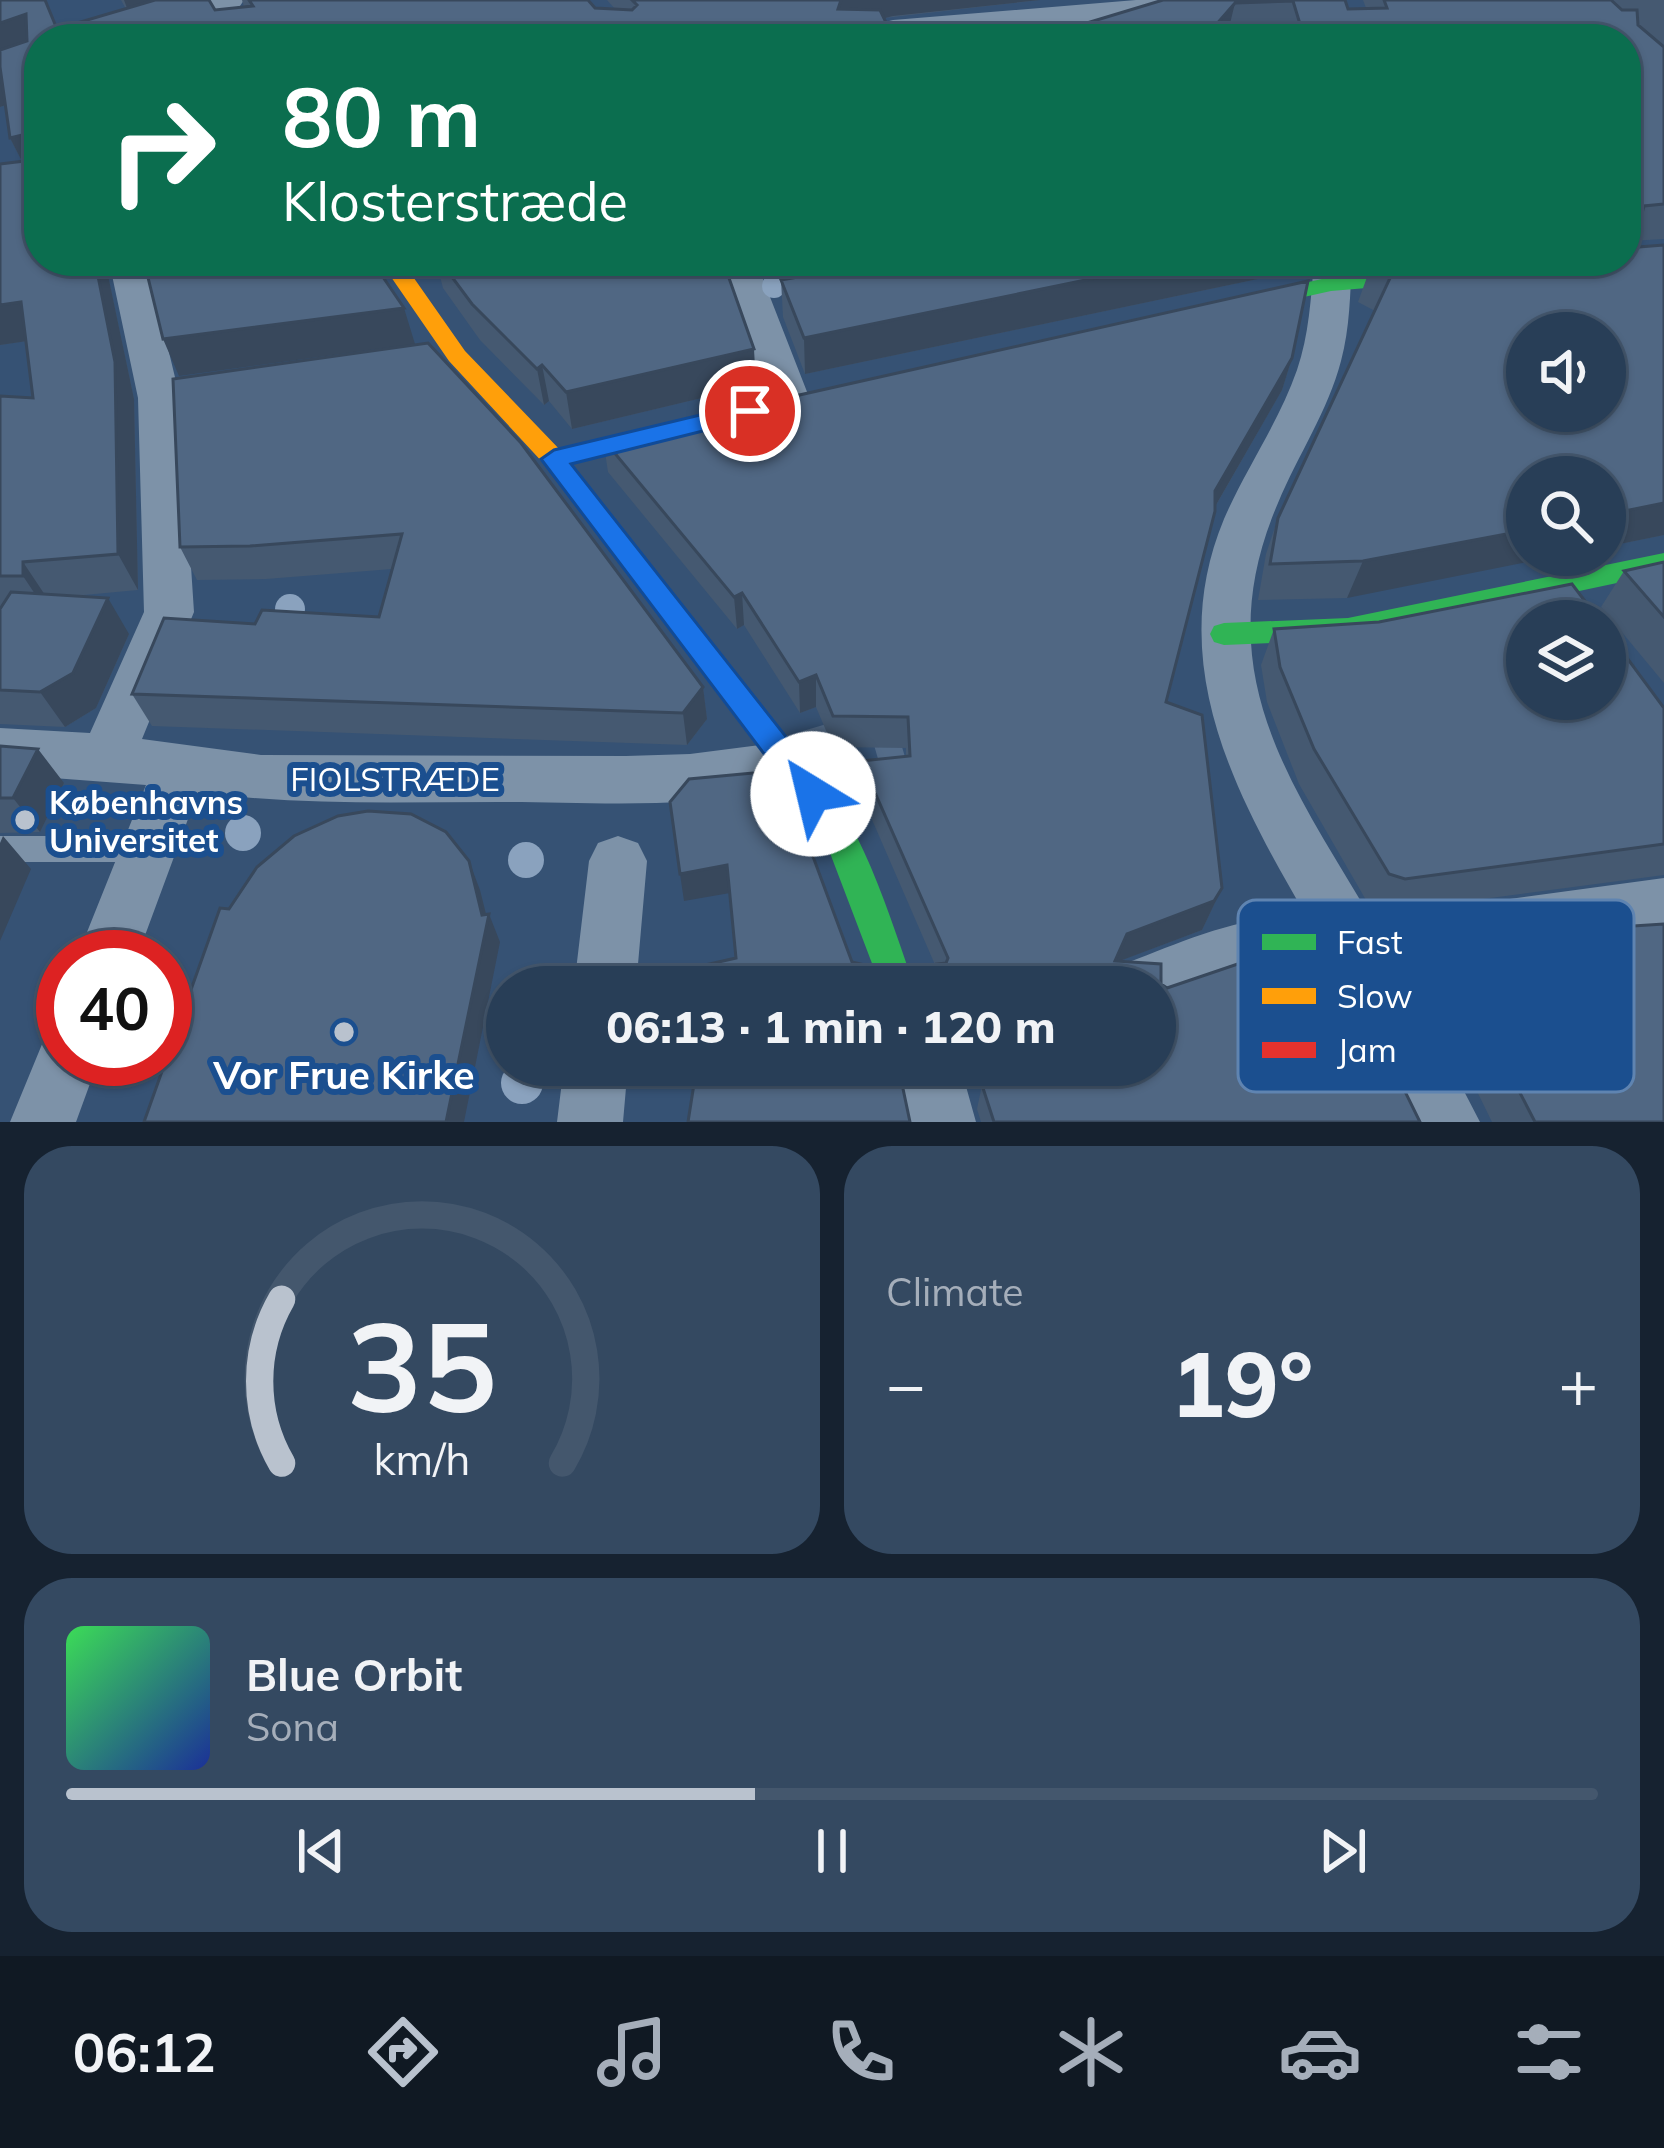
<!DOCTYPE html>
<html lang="en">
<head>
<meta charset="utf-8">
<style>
  :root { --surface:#283e57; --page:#344961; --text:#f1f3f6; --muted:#a5aeba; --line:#44576d; --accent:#b9c2ce }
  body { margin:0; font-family:Mulish,sans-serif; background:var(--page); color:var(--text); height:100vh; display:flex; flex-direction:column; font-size:45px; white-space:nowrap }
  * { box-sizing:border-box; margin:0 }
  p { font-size:39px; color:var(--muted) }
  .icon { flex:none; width:66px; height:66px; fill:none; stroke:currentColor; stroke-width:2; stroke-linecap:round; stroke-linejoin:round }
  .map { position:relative; height:1122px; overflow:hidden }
  .sheet { display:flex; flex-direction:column; gap:24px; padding:24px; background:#162230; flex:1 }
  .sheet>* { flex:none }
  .guide { position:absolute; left:24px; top:24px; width:1617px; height:252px; border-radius:48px; box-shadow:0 3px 9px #0004,0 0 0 3px var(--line); background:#0b6e4f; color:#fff; overflow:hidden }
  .controls { position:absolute; left:1506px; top:312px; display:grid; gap:24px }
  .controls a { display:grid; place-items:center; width:120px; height:120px; border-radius:50%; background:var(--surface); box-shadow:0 3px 9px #0004,0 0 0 3px var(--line); font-size:60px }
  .speed { position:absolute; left:36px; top:930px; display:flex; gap:24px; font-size:60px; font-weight:700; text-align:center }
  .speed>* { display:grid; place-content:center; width:156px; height:156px; border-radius:50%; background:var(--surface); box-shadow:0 3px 9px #0004,0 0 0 3px var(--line); line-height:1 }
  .speed .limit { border:18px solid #d22; background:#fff; color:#111 }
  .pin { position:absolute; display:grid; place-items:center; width:102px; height:102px; color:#fff; margin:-51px; border:6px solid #fff; border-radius:50%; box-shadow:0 3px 12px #0007 }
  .me { position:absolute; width:132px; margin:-66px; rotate:324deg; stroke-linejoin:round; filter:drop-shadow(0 0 9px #0008) }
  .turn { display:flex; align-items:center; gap:42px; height:252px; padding:0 60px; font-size:54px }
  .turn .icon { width:156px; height:156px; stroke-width:2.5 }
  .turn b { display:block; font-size:84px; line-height:102px }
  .big { font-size:90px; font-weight:800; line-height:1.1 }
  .sheet .card { flex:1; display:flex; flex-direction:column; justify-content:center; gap:18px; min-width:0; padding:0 42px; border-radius:48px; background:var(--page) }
  .sheet .dial { align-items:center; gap:0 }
  .dial svg { height:312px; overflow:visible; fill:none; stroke:var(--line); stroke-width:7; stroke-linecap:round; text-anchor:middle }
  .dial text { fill:var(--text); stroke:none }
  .song { display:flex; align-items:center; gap:36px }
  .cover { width:144px; height:144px; border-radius:18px; background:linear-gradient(135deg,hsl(130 70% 55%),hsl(230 70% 35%)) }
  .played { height:12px; border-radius:6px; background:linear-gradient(90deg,var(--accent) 45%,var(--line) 45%) }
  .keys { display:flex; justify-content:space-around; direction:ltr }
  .heat { display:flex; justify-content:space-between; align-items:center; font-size:66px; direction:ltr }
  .sheet .tiles { flex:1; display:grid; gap:24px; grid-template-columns:1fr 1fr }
  .card:last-child { grid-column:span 2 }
  .trip { position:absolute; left:486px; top:966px; width:690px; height:120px; border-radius:60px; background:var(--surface); box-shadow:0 3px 9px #0004,0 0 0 3px var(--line); font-weight:800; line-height:120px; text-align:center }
  .menu { display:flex; height:192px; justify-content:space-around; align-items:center; background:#101923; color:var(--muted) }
  .menu .icon { width:84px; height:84px }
  .menu .selected { color:var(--accent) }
  .menu b { font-size:54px; color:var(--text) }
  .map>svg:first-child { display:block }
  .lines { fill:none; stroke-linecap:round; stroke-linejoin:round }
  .street-tunnel { stroke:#546c89; stroke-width:57; stroke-dasharray:57 28; stroke-linecap:butt }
  .lane { fill:#7d92a8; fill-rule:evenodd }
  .street { fill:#7d92a8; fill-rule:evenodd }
  .fast { fill:#30b455; fill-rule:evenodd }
  .slow { fill:#ff9f0a; fill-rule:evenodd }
  .jam { fill:#e5322d; fill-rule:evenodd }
  .tree { fill:#8aa2be }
  .wall { fill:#455971 }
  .shaded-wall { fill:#38485c }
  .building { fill:#506783; stroke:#38485c; stroke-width:3; fill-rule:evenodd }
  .route { fill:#1a73e8; stroke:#114b97; stroke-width:3 }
  .poi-dot { fill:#b9c2ce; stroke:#1b4f8f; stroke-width:4.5 }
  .labels { text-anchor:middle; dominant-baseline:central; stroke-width:12; stroke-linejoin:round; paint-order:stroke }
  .street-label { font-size:33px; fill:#fff; stroke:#1b4f8f }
  .poi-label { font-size:33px; font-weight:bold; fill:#fff; stroke:#1b4f8f; text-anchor:start }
  .near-poi-label { font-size:39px; font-weight:bold; fill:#fff; stroke:#1b4f8f }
  .key { fill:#1b4f8f; stroke:#5f84b1; stroke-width:3 }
  .key-label { font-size:33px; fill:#fff }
</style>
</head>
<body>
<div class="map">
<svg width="1664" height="1122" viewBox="0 0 1664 1122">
  <rect width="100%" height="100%" fill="#365274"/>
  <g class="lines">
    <path class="street-tunnel" d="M 791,764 L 898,733"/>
    <path class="lane" d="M 0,836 L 149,836 L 159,840 L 163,849 L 159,858 L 149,862 L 0,862 Z"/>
    <path class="street" d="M 198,0 L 244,0 L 240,6 L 138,39 L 90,39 L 95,32 Z
      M 1136,0 L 1265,0 L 1250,9 L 892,39 L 841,39 L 846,32 L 893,20 Z
      M 109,261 L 147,261 L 180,398 L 194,612 L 142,739 L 261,755 L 626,756 L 690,754 L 791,741 L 810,748 L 818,764 L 810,780 C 718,812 597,802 500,802 C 400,802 298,806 198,792 L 137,957 L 77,957 L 146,785 L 0,774 L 0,728 L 90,733 L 144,612 L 138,398 Z
      M 718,261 L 756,261 L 811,402 L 804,412 L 789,416 L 774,412 L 767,402 Z
      M 1314,261 L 1352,261 C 1350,294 1350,328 1341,361 C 1328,411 1298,455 1278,503 C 1206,670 1289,780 1371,918 L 1664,878 L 1664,932 L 1401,970 L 1480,1122 L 1412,1122 L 1339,975 L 1273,970 L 1155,1011 L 1155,987 L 1110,987 L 1119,966 C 1177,944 1245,912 1307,917 C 1235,794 1164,663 1224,519 C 1246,468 1279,422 1297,370 C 1309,335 1311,298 1314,261 Z
      M 618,836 L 638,843 L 647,861 L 636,987 L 574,987 L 589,861 L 598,843 Z
      M 63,1029 L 63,1059 L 99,1059 L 76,1122 L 10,1122 L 45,1037 Z
      M 564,1065 L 628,1065 L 623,1122 L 557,1122 Z
      M 896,1065 L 960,1065 L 976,1122 L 910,1122 Z"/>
    <path class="fast" d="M 1454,268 L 1462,270 L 1462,280 L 1331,291 L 1218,316 L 1207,309 L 1218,302 L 1331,277 Z
      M 1664,553 L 1664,573 L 1348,640 L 1224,645 L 1214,642 L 1210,634 L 1214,626 L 1224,623 L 1348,618 Z
      M 814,785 C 857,800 898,943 915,987 L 881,987 L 822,832 L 798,798 L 803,789 Z"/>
    <path class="slow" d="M 380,261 L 402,261 L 465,351 L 563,453 L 825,789 L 830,798 L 825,807 L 814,811 L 803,807 L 545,465 L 449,361 Z"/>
    <path class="jam" d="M 690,418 L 699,420 L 702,426 L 699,432 L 554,468 L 541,459 L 554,450 Z"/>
  </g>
  <g class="tree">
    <circle cx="774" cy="286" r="12"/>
    <circle cx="290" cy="609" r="15"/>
    <circle cx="243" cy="833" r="18"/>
    <circle cx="526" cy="860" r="18"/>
    <circle cx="522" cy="1083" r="21"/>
  </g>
  <path class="wall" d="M 0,0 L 55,23 L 58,29 L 126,9 L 121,0 L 209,0 L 215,10 L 244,7 L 242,0 L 588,0 L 595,8 L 615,9 L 607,0 L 1040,0 L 884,18 L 39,39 L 39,261 L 105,262 L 134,399 L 138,590 L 73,596 L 129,634 L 96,708 L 65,727 L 0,724 L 0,396 L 33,398 L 26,341 L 0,345 L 22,161 L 10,138 L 6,105 L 0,107 Z
    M 1163,0 L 1345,0 L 1348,9 L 1366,8 L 1363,0 L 1664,0 L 1664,239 L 1629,241 L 1626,248 L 1664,245 L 1664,535 L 1605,547 L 1605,477 L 1347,598 L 1258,600 L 1266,554 L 1278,518 L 1375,311 L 1358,302 L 1371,266 L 1626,261 L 1626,39 L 1286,39 L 1285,35 L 1227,36 L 1225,39 L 1066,39 L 1067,29 Z
    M 436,261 L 440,261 L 756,385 L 572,429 L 549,401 L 544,405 L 480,340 L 443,288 Z
    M 810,261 L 1295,261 L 1291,272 L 805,374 L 783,317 L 781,280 L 814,274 Z
    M 1292,358 L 1282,390 L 1215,507 L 1166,702 L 1222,888 L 1202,930 L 1119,961 L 1420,1122 L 981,1122 L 977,1109 L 982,1085 L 1155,987 L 934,987 L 936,967 L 860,792 L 861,761 L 906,757 L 906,748 L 833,747 L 816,707 L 800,713 L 744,625 L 737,629 L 608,472 L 603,439 Z
    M 173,379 L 703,687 L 707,719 L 687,745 L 152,726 L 132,694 L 255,624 L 379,617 L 392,569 L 266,579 L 197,580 L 180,547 Z
    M 1664,562 L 1664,683 L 1601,607 L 1624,571 Z
    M 1274,629 L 1664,708 L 1664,875 L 1385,912 L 1370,907 L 1299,784 L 1267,702 L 1261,665 Z
    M 0,746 L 64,783 L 40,832 L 0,833 Z
    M 1459,937 L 1664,1122 L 1492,1122 L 1425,985 Z"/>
  <path class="shaded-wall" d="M 124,0 L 183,0 L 130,16 Z
    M 841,0 L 1040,0 L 893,16 L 842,29 L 838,9 Z
    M 1235,3 L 1227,36 L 1225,39 L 1207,39 L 1208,34 Z
    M 26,14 L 39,43 L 0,62 L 0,23 Z
    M 0,67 L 17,101 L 0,107 Z
    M 39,131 L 38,171 L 39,186 L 28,173 L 10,138 Z
    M 95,261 L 105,261 L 134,399 L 138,590 L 118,554 Z
    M 1178,261 L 1295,261 L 1291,272 L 805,374 L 804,338 Z
    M 21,302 L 41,339 L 0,345 L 0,305 Z
    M 404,308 L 415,344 L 179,376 L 163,339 Z
    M 754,349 L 756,385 L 572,429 L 566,392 Z
    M 1292,358 L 1282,390 L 1205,524 L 1215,491 Z
    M 542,365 L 549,401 L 544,405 L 537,369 Z
    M 1664,503 L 1664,535 L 1605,547 L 1605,515 Z
    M 1527,530 L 1527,555 L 1563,555 L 1347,598 L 1363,561 Z
    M 23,562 L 47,598 L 47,612 L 23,576 Z
    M 742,593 L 744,625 L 737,629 L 734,597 Z
    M 108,598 L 129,634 L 96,708 L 65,727 L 40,692 Z
    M 816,675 L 816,707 L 800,713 L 799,682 Z
    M 703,687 L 707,719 L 687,745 L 683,713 Z
    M 38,749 L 64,783 L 40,832 L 13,798 Z
    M 3,836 L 31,869 L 0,941 L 0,843 Z
    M 469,861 L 480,890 L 488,922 L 489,914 L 500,942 L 464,1122 L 446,1122 L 482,915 Z
    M 727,865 L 730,893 L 684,901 L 680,874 Z
    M 1222,888 L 1202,930 L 1117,962 L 1115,961 L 1127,934 Z
    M 1039,970 L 1035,987 L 996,987 Z"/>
  <path class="building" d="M 0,0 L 45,0 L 57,29 L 155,0 L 209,0 L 215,10 L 253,6 L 249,0 L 588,0 L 595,8 L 632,10 L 637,5 L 632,0 L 841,0 L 838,9 L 880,10 L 894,39 L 39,39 L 39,131 L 10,138 L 0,67 L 0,50 L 27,41 L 26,14 L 0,23 Z
    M 1163,0 L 1345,0 L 1348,9 L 1387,8 L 1384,0 L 1611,0 L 1622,10 L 1637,10 L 1638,25 L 1664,47 L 1664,204 L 1644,206 L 1640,220 L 1626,221 L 1626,39 L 1399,39 L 1402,25 L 1300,24 L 1293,1 L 1235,3 L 1208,34 L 1211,39 L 1072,39 L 1067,29 Z
    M 33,160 L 39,185 L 39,261 L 95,261 L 115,362 L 118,554 L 23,562 L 23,576 L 0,576 L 0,396 L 33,398 L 21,302 L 0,305 L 0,164 Z
    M 1664,245 L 1664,503 L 1605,515 L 1605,477 L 1527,477 L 1527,530 L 1363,561 L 1270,564 L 1278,518 L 1391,276 L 1371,266 L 1442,261 L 1626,261 L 1626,248 ZM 1527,333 L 1605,333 L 1605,411 L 1527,411 Z
    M 144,261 L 372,261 L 404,308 L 163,339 Z
    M 440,261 L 723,261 L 754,349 L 566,392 L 542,365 L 537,369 L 472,304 Z
    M 822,261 L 1178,261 L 804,338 L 781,280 L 826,272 Z
    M 1308,281 L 1292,358 L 1215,491 L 1215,511 L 1166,702 L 1202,715 L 1222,888 L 1214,901 L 1127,934 L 1115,961 L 1161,964 L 1161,984 L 1167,988 L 1288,947 L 1337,953 L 1420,1122 L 994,1122 L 982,1085 L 992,1065 L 1155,1065 L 1155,987 L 1031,987 L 1039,970 L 996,987 L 950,987 L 945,985 L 937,964 L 946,963 L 948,958 L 861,761 L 910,756 L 908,717 L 833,716 L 816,675 L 799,682 L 742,593 L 734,597 L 603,439 Z
    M 428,343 L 521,443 L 703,687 L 683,713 L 132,694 L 164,618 L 255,624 L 262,610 L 379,617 L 402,534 L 250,546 L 180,547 L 173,379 Z
    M 1664,562 L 1664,617 L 1624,571 Z
    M 1572,584 L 1600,621 L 1527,621 L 1527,699 L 1605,699 L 1605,628 L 1664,708 L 1664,844 L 1405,879 L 1389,874 L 1314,749 L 1280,667 L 1274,629 L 1379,622 Z
    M 11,592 L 108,598 L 73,673 L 40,692 L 0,690 L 0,609 Z
    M 0,746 L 38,749 L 13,798 L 0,798 Z
    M 765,772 L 798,816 L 852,962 L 865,965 L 873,987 L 692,987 L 692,968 L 736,958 L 727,865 L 680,874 L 670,802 L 689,779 Z
    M 368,811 L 411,814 L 446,832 L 469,861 L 482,915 L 489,914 L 446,1122 L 144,1122 L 220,908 L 229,909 L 257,867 L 294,836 L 338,816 Z
    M 1664,924 L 1664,1122 L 1535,1122 L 1448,953 L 1459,937 Z
    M 697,1065 L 898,1065 L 910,1122 L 688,1122 Z"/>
  <path class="route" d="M 750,403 L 762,411 L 759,417 L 571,464 L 824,785 L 829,794 L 824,804 L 813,808 L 802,804 L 541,459 L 554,450 Z"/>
  <g class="poi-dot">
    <circle cx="25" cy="820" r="12"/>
    <circle cx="344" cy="1032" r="12"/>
  </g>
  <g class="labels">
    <g class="street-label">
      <text x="395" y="778">FIOLSTRÆDE</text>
    </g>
    <g class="poi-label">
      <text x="49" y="801">Københavns<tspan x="49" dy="38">Universitet</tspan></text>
    </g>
    <g class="near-poi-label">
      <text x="344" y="1074">Vor Frue Kirke</text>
    </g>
  </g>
  <rect x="1238" y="900" width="396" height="192" rx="18" class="key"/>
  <rect x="1262" y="934" width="54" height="16" fill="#30b455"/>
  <rect x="1262" y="988" width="54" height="16" fill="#ff9f0a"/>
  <rect x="1262" y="1042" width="54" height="16" fill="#e5322d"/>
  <g class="key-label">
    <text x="1337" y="954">Fast</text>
    <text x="1337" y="1008">Slow</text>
    <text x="1337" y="1062">Jam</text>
  </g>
</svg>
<div class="controls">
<a><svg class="icon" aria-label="sound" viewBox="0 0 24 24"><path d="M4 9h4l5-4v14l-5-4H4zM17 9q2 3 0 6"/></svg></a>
<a><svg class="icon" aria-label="search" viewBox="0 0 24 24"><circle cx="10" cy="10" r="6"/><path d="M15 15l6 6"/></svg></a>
<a><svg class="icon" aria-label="layers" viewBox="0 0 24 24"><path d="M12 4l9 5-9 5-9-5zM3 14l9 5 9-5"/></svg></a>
</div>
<div class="speed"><div class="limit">40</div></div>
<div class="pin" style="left:750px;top:411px;background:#d93025"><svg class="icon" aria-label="arrive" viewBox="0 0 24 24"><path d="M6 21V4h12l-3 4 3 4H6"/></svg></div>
<svg class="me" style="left:813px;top:794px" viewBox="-20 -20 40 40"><circle r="19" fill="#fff"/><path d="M0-13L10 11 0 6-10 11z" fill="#1a73e8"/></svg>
<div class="trip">06:13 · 1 min · 120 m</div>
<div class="guide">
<div class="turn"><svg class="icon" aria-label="right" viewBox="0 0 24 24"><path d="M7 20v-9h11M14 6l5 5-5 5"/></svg><div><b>80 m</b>Klosterstræde</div></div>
</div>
</div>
<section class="sheet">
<div class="tiles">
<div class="card dial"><svg viewBox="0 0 100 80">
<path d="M14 69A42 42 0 1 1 86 69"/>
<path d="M14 69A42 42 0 0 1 14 27" stroke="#b9c2ce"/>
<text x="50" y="56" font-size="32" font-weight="700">35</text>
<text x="50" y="72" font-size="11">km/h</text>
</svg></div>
<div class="card"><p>Climate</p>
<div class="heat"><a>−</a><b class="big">19°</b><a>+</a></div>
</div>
<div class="card">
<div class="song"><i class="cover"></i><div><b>Blue Orbit</b><p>Sona</p></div></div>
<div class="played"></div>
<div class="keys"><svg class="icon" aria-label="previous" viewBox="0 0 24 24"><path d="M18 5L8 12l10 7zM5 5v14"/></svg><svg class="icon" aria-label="pause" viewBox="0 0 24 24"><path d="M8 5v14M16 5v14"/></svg><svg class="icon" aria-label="next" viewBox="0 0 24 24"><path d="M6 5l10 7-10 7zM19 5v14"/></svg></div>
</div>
</div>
</section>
<nav class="menu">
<b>06:12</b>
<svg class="icon selected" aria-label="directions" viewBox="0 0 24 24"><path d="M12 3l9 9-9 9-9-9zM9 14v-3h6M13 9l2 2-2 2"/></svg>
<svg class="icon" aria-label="music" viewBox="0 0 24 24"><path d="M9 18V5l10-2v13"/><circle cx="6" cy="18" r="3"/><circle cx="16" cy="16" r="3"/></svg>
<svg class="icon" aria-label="phone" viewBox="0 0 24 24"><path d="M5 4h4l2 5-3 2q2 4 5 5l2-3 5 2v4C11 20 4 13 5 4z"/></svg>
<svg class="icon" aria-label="climate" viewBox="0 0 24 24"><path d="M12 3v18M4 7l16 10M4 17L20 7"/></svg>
<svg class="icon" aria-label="car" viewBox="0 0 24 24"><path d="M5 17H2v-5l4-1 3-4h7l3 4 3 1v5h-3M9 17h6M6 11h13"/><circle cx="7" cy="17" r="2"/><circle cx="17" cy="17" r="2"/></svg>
<svg class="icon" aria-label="filters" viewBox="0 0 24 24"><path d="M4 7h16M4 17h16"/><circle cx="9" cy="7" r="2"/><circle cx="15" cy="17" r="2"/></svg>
</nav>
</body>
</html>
